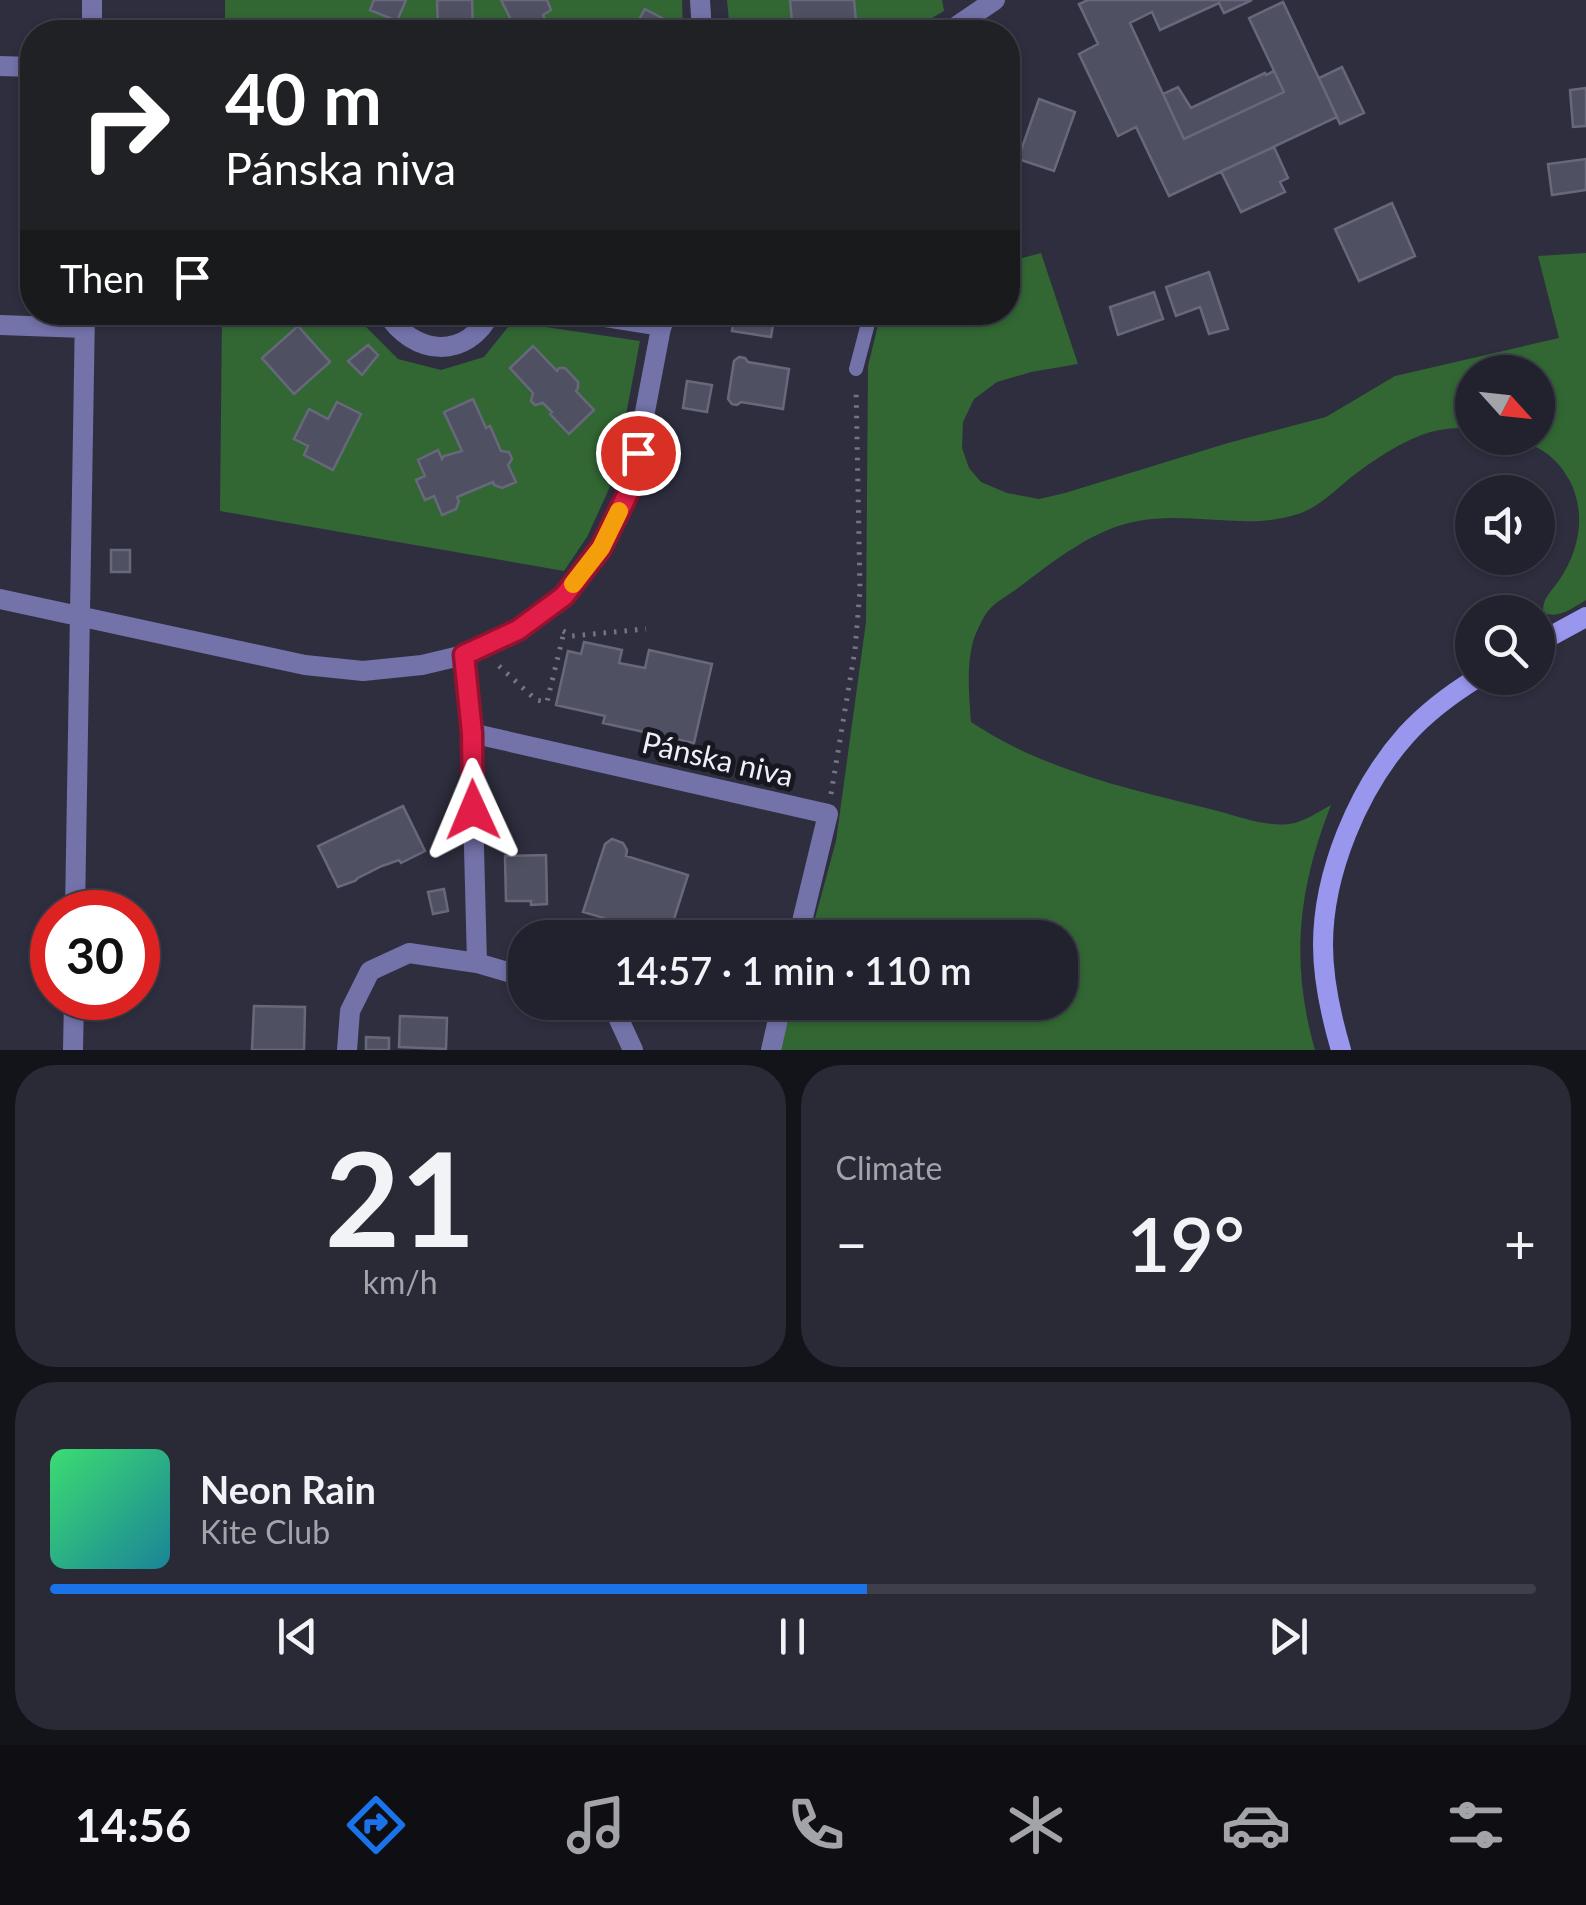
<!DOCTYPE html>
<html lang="en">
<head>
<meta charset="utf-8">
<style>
  :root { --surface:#22222f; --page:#2a2a37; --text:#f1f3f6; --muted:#a2a4aa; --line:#3f3f4b; --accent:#1a73e8 }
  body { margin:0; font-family:Lato,sans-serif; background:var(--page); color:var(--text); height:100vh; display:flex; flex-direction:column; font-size:38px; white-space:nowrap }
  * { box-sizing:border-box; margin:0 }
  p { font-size:32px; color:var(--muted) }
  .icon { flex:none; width:55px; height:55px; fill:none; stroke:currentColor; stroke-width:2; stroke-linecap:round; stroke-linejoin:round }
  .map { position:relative; height:1050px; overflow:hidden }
  .drawer { display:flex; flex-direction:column; gap:15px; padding:15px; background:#13131a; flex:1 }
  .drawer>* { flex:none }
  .top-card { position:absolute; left:20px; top:20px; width:1000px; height:305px; border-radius:40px; box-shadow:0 2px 8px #0004,0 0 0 2px var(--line); background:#202124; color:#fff; overflow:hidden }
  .needle { width:65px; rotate:117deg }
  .tools { position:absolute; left:1455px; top:355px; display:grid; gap:20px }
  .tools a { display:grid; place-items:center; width:100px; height:100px; border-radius:50%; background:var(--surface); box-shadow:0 2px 8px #0004,0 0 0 2px var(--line); font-size:50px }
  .speed { position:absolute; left:30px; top:890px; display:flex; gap:20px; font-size:50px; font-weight:700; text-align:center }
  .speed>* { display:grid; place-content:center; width:130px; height:130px; border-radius:50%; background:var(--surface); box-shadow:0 2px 8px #0004,0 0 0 2px var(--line); line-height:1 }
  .speed .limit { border:15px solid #d22; background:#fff; color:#111 }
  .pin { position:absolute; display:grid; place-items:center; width:85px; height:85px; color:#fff; margin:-42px; border:5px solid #fff; border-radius:50%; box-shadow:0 2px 10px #0007 }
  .me { position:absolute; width:110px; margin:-55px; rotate:359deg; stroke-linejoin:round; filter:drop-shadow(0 0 8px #0008) }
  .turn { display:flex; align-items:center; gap:35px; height:210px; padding:0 40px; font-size:45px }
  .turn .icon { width:130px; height:130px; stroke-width:2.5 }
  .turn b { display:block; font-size:70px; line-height:85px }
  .then { display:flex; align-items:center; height:95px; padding:0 40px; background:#0003; gap:20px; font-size:38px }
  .big { font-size:75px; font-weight:600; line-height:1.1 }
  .drawer .card { flex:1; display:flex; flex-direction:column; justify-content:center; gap:15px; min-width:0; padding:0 35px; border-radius:40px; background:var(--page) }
  .drawer .dial { align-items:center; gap:0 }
  .dial b { font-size:130px; line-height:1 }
  .song { display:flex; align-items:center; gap:30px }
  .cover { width:120px; height:120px; border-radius:15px; background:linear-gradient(135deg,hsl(140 70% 55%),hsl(190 70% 35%)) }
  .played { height:10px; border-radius:5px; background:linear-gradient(90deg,var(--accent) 55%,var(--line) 55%) }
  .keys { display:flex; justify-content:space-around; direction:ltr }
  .heat { display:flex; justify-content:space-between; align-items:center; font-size:55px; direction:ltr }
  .drawer .tiles { flex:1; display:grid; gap:15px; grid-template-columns:1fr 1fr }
  .card:last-child { grid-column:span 2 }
  .trip { position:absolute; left:508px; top:920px; width:570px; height:100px; border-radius:40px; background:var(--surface); box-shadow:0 2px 8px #0004,0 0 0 2px var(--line); font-weight:600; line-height:100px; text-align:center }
  .menu { display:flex; height:160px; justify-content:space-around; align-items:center; background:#0e0e13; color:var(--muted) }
  .menu .icon { width:70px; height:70px }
  .menu .selected { color:var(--accent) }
  .menu b { font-size:45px; color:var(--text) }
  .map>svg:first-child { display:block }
  .green { fill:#326733 }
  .building { fill:#4f5062; stroke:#67687b; stroke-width:2.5 }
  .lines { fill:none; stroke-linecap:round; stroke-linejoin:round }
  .path { stroke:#757584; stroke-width:5; stroke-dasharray:2.5 8; stroke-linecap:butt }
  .lane { stroke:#7372a9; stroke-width:14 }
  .street { stroke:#7372a9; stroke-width:20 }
  .secondary { stroke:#9996ee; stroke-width:20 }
  .route-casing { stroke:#92132f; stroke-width:25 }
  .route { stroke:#e11d48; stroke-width:18 }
  .slow { stroke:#f59e0b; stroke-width:18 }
  .labels { text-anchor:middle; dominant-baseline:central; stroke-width:10; stroke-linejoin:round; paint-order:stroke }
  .street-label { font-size:30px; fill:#efeffa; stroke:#17171f }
</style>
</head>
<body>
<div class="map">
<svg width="1586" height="1050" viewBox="0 0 1586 1050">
  <rect width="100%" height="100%" fill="#2e2e3f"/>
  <path class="green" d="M 225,0 L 682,0 L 683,32 L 225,32 Z
    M 727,0 L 942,0 L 944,11 L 908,32 L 730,32 Z
    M 1041,253 L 1078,364 L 1031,372 L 997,382 L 974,399 L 963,422 L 962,448 L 969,468 L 981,482 L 1007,493 L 1039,499 L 1065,493 L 1228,443 L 1326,417 L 1395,376 L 1559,338 L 1538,256 L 1586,253 L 1586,600 C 1572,608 1560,619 1543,613 C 1542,598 1552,591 1560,579 C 1580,548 1586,514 1570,481 C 1555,454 1537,444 1508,438 L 1538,438 L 1538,372 L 1472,372 L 1472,430 C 1430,421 1387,451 1354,475 C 1336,489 1320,507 1298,514 C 1246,531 1191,511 1138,521 C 1093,529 1054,561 1018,588 C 1009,595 995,602 988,611 C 983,617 977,631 974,638 C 966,665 969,695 971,722 C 1045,771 1129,789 1214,810 C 1237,816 1266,827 1289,824 C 1304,822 1318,812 1331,805 C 1298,889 1290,963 1315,1050 L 780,1050 L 793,1003 L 1060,1002 L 1060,938 L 810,937 L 836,841 L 866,622 L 868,366 L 881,313 L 1008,312 L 1008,262 Z
    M 222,313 L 363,313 L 363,324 L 398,359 L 441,370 L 484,357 L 512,322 L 640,341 L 614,478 L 587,537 L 564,571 L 220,511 Z"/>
  <path class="building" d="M 374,0 L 406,0 L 397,21 L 370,10 Z
    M 437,0 L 472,0 L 473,29 L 438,30 Z
    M 501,0 L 547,0 L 551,10 L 543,15 L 546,22 L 527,32 L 523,24 L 515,28 Z
    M 790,0 L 854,0 L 857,31 L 793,32 Z
    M 1088,0 L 1252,0 L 1224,13 L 1219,3 L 1160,30 L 1152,12 L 1130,23 L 1184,139 L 1284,92 L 1249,18 L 1283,2 L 1337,117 L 1169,196 L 1136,127 L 1118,136 L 1079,54 L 1098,44 L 1079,4 Z
    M 645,9 L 673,24 L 668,32 L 632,32 Z
    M 1342,67 L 1364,113 L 1340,124 L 1319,78 Z
    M 1274,71 L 1284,92 L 1184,139 L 1163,94 L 1178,87 L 1191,108 L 1265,73 L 1266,75 Z
    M 1586,88 L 1586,126 L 1573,127 L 1570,90 Z
    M 1039,99 L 1075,112 L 1054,171 L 1018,159 Z
    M 1274,147 L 1288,178 L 1280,182 L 1285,192 L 1241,212 L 1221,171 Z
    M 1586,159 L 1586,190 L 1552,195 L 1548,164 Z
    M 1392,203 L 1415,256 L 1359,281 L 1335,229 Z
    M 1209,272 L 1228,329 L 1209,334 L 1200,307 L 1176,316 L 1166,287 Z
    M 1154,292 L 1163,319 L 1118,335 L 1110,307 Z
    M 245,312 L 299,312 L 247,323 Z
    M 735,312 L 775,312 L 771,337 L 732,331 Z
    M 298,326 L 330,362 L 294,394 L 262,358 Z
    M 368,345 L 378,355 L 362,375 L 348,361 Z
    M 533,346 L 557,371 L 559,368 L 565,368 L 578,382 L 578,388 L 576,391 L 594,410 L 569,434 L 550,414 L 552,412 L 543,403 L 535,405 L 531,401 L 533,393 L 510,368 Z
    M 739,357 L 745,358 L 748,362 L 789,369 L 783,409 L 741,402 L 737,405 L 732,404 L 728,399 L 734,361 Z
    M 687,381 L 712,385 L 707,412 L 683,408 Z
    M 473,399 L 486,428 L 490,426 L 501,451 L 509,452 L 512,459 L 508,465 L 516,482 L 502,488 L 494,485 L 493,482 L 457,497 L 459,501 L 456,509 L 442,515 L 434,496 L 425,500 L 416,480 L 425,476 L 418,460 L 438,450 L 442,459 L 444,456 L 462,451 L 444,412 Z
    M 337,402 L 361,414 L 333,470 L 304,455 L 308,446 L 294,439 L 309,409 L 328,419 Z
    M 111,550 L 130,550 L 130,572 L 111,572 Z
    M 584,642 L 622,650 L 619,663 L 645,668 L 649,650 L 712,664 L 694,743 L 603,723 L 605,716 L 556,705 L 568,651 L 581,654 Z
    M 403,806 L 425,851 L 401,863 L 399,860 L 382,866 L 358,878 L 355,881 L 338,887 L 318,846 Z
    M 612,839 L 623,843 L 627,850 L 626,856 L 688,875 L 668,938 L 641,938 L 636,936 L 638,933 L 603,922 L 604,918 L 583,912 L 605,844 Z
    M 546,855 L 547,904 L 531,905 L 531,901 L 506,901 L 505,856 Z
    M 444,889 L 448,911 L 433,914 L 428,892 Z
    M 692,1002 L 735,1002 L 702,1020 Z
    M 254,1006 L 305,1007 L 304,1050 L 252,1050 Z
    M 400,1016 L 447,1018 L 446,1049 L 399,1047 Z
    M 366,1037 L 389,1038 L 389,1050 L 366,1050 Z"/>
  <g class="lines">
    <path class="path" d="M 563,631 L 572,636 L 646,629
      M 499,666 L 536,700 L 547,702 L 564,632
      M 831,794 L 855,650 L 860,590 L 856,387"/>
    <path class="lane" d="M 974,16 L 978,32
      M 856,369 L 871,312"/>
    <path class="street" d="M 700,0 L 702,32
      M 92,32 L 92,0
      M 948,32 L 995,0
      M 0,66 L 32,67
      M 386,312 C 413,356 467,361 491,312
      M 574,312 L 662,326
      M 0,325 L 84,328
      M 0,599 L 305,665 L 363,671 L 422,665 L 464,655
      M 471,733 L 828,814 L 798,938
      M 75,912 L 85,312
      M 477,963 L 471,733 L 464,655 L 518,630 L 564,596 L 601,548 L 631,485 L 664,312
      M 611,1002 L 633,1050
      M 73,1050 L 74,998
      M 347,1050 L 350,1011 L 370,971 L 409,953 L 477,963 L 525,977
      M 771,1050 L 782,1002"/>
    <path class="secondary" d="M 1538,643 L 1586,617
      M 1341,1050 C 1331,1016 1323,980 1323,945 C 1323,873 1358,789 1406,735 C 1426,713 1451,694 1477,678"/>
  </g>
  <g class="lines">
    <g class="route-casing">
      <path id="route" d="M 473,810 L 472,733 L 464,655 L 518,630 L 564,596 L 601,548 L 632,485 L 638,453"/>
    </g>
    <use href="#route" class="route"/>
    <path class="slow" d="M 573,584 L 601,548 L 619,511"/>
  </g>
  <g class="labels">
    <g class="street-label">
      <text transform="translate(718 758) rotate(13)">Pánska niva</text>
    </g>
  </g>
</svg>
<div class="tools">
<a><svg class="needle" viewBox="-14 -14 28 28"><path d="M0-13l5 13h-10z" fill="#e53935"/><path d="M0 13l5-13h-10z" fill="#a2a4aa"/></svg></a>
<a><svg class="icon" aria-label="sound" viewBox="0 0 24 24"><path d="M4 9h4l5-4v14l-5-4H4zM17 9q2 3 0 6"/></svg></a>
<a><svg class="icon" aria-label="search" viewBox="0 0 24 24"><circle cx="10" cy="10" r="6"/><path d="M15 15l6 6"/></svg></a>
</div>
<div class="speed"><div class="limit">30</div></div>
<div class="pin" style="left:638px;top:453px;background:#d93025"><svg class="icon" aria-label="arrive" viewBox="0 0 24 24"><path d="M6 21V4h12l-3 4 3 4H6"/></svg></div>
<svg class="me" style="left:473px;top:810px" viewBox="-20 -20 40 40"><path d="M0-17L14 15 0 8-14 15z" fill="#e11d48" stroke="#fff" stroke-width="4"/></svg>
<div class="trip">14:57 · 1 min · 110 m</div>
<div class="top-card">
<div class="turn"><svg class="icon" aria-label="right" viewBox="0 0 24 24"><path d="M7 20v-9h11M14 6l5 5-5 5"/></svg><div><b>40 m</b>Pánska niva</div></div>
<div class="then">Then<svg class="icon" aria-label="arrive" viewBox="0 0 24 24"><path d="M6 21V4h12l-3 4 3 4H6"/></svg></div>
</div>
</div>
<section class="drawer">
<div class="tiles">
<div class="card dial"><b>21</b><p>km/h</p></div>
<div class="card"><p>Climate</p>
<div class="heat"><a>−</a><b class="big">19°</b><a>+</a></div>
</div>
<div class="card">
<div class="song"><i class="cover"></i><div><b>Neon Rain</b><p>Kite Club</p></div></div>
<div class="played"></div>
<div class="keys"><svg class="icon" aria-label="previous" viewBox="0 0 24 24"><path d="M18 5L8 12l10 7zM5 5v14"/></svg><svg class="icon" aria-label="pause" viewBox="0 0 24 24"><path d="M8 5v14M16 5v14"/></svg><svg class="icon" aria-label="next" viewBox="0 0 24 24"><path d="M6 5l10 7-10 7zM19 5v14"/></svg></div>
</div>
</div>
</section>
<nav class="menu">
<b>14:56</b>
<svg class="icon selected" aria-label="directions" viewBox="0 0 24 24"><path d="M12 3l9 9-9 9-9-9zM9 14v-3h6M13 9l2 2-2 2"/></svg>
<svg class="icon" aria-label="music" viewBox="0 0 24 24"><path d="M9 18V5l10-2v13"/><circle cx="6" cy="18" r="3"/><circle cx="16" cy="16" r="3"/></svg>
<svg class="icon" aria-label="phone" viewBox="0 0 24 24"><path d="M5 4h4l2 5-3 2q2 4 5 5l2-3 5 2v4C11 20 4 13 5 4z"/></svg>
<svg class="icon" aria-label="climate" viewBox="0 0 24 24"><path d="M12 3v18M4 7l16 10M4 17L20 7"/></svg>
<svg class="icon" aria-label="car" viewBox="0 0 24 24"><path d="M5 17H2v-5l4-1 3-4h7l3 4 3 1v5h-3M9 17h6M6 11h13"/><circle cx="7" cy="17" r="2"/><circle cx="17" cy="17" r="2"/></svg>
<svg class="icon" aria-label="filters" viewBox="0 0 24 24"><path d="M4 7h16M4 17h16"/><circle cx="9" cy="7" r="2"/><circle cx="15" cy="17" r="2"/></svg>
</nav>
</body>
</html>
